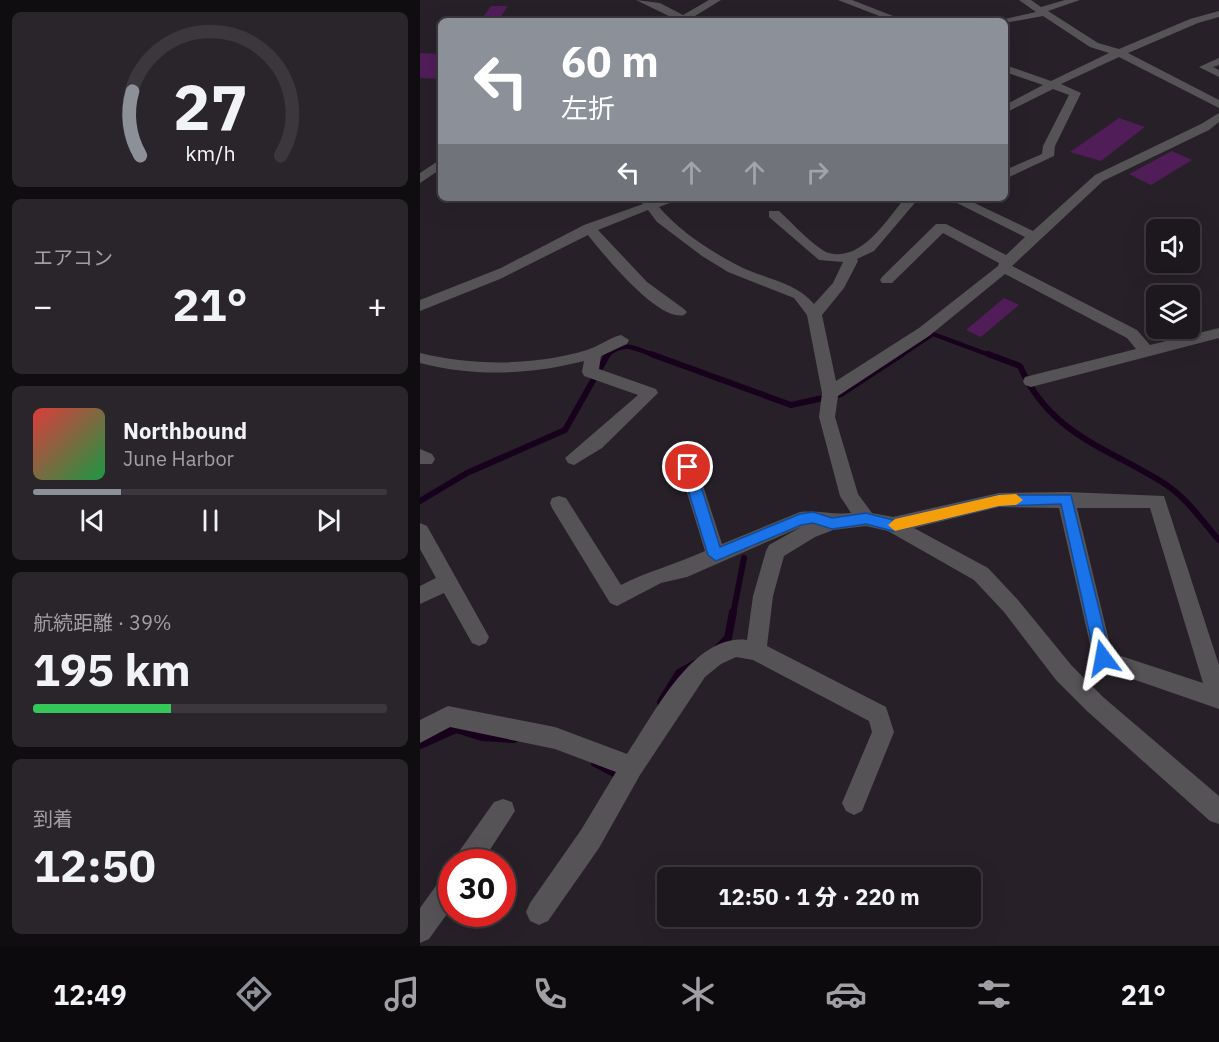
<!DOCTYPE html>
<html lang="ja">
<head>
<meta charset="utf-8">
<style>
  :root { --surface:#1d181e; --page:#2a252b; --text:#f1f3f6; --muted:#a0a0a4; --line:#3b373c; --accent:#8c9099 }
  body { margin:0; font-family:"IBM Plex Sans","Noto Sans JP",sans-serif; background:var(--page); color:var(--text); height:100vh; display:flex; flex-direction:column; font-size:22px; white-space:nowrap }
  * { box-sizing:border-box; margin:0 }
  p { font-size:20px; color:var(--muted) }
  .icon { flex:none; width:33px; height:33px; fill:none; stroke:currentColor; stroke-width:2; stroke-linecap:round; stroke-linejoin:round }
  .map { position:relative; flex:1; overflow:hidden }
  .drawer { display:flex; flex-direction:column; gap:12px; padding:12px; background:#100d10; width:420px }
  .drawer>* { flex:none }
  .guide { position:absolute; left:18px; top:18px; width:570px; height:183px; border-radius:9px; box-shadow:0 6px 24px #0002,0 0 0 2px var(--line); background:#8c9099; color:#fff; overflow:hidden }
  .fabs { position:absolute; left:726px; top:219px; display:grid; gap:12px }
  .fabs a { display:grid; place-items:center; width:54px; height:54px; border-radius:9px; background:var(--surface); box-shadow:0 6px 24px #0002,0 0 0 2px var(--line); font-size:30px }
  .speed { position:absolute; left:18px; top:849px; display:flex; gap:12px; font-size:30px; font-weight:700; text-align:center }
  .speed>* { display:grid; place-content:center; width:78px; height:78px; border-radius:50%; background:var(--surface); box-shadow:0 6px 24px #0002,0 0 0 2px var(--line); line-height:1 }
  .speed .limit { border:9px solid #d22; background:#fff; color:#111 }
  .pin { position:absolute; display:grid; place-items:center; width:51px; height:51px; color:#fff; margin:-26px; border:3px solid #fff; border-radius:50%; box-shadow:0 2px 6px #0007 }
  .me { position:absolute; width:66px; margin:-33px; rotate:347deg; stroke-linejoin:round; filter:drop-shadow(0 0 4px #0008) }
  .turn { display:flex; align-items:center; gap:21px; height:126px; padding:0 24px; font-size:27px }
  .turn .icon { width:78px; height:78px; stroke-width:2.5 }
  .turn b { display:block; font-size:42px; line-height:51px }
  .lanes { display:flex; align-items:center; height:57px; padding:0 24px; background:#0003; justify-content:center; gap:30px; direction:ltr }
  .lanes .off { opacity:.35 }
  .big { font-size:45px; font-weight:800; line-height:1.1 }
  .drawer .card { flex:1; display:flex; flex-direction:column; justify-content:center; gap:9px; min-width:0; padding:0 21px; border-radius:9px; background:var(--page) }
  .drawer .dial { align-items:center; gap:0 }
  .dial svg { height:156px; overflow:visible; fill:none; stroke:var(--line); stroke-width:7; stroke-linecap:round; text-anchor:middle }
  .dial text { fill:var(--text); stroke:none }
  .song { display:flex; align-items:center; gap:18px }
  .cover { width:72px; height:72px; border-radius:9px; background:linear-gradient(135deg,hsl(0 70% 55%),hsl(140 70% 35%)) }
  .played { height:6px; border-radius:3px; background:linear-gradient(90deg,var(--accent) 25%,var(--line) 25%) }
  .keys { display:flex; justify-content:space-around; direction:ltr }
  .heat { display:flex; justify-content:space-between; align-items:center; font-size:33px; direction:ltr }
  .charge { height:9px; border-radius:4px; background:linear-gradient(90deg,#34c759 39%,var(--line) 0) }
  .trip { position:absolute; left:237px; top:867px; width:324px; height:60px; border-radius:9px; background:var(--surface); box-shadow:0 6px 24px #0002,0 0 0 2px var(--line); font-weight:800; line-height:60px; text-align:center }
  .tabs { display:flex; height:96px; justify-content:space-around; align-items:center; background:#0c0a0c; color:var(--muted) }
  .tabs .icon { width:42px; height:42px }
  .tabs .selected { color:var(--accent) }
  .tabs b { font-size:27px; color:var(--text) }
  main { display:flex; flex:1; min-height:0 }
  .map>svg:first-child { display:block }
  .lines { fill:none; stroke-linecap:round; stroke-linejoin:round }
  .stream-far2 { stroke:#18011c; stroke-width:4.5 }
  .stream-far1 { stroke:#18011c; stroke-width:6 }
  .stream { stroke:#18011c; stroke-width:8 }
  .building { fill:#511d59 }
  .street { fill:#565357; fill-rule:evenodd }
  .route { fill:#1a73e8; stroke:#114b97; stroke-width:1.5 }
  .slow { fill:#f59e0b }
</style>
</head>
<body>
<main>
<section class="drawer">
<div class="card dial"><svg viewBox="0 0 100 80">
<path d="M14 69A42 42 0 1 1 86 69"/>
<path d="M14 69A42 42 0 0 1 10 36" stroke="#8c9099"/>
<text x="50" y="56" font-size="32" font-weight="700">27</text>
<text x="50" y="72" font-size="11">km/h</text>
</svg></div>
<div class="card"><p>エアコン</p>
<div class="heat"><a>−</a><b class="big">21°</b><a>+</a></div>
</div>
<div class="card">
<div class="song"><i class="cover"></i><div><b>Northbound</b><p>June Harbor</p></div></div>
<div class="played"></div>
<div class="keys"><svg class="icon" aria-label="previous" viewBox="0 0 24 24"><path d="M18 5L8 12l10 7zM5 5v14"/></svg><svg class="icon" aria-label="pause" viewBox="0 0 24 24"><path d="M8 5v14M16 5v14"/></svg><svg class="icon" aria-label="next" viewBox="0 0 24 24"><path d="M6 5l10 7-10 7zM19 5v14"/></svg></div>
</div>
<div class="card"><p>航続距離 · 39%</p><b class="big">195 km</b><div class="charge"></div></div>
<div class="card"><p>到着</p><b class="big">12:50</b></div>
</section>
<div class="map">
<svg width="799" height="946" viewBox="0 0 799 946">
  <rect width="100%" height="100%" fill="#272028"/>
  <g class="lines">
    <path class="stream-far2" d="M 187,356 C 202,339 218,349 235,356
      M 480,356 L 513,334 L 572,356"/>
    <path class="stream-far1" d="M 231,354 L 371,405 L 421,394 L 482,354
      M 568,354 L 600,366 C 630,435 687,447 745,484 C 767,498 782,521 799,540
      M 0,501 L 47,473 L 145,430 L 188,354
      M 313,614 L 324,558"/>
    <path class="stream" d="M 298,648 L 308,638 L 313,612
      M 241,702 L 259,673 L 275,664
      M 0,745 L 36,729 L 62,737 L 94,739
      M 175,763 L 196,774 L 199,769"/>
  </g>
  <path class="building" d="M 71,6 L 88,6 L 78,21 L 60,21 Z
    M 0,53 L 21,54 L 21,79 L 0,78 Z
    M 699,118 L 725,127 L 681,161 L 650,152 Z
    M 752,151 L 772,160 L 731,185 L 709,174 Z
    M 584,298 L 599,305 L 561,337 L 546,330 Z"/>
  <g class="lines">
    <path class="street" d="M 216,0 L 240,3 L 263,15 L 289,0 L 301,0 L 270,19 L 271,21 L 259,21 Z
      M 418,0 L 432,0 L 486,21 L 472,21 Z
      M 599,0 L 611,0 L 621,7 L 645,0 L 660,0 L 628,11 L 678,43 L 699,49 L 770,19 L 799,11 L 799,17 L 778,23 L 708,53 L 799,100 L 799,108 L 699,57 L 641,84 L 661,93 L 635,146 L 634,156 L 585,179 L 585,170 L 622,154 L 623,146 L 649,95 L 633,89 L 585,113 L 585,105 L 623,85 L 585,72 L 585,65 L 631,81 L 689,53 L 670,47 L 623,16 L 585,23 L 585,21 L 576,21 L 616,12 Z
      M 799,58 L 799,65 L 793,67 L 799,70 L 799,77 L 779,67 Z
      M 799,113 L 799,122 L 789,130 L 683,181 L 592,266 L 717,330 L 730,345 L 799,328 L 799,338 L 611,387 L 605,385 L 603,381 L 605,377 L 716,349 L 707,338 L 585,274 L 509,336 L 418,396 L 415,417 L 438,494 L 452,513 L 473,517 L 579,493 L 646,492 L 744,496 L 799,665 L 799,709 L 675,666 L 639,508 L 579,507 L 494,528 L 568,568 L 598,600 L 652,666 L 683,697 L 799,796 L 799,824 L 790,821 L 667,711 L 636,680 L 584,612 L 554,580 L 468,531 L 446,526 L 413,530 L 395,537 L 364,556 L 353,596 L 347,646 L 466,707 L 474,732 L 442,811 L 434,815 L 426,811 L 422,803 L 452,732 L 449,721 L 333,660 L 316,657 L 301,664 L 285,677 L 220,775 L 179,848 L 128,921 L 119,925 L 110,921 L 106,912 L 110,903 L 161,830 L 196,772 L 135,749 L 30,727 L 0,743 L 0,720 L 28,706 L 135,727 L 207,754 C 233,716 273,633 327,640 L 333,596 L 346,551 L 349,545 L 381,527 L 267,577 L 241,583 L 197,606 L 190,603 L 132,508 L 130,503 L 132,498 L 139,496 L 146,498 L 201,585 C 228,571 257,564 285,551 L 259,467 L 262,462 L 274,462 L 277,467 L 302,544 L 380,512 C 398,510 413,515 431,513 L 420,496 L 399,417 L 402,393 L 387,315 L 374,298 L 308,272 L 282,256 L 237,222 L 228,210 L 178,230 L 227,282 L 264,309 L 267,312 L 264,315 C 238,322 183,254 168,235 L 80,279 L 0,311 L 0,300 L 81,268 L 164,225 L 223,204 L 218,198 L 234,200 L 263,198 L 239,207 C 258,230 290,251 317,265 C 343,279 375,281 394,304 L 413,283 L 423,262 L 399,260 L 349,217 L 349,211 L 359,211 C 370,221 397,250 409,253 C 442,262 467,219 485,198 L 499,198 L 454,251 L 437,259 L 438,261 L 424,288 L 402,315 L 416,381 L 499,328 L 578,266 L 579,263 L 523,233 L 472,283 L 462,283 L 460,280 L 462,277 L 516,224 L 526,224 L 586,255 L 605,237 L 527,198 L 544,198 L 613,231 L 675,175 L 781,124 ZM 657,508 L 730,508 L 783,683 L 692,653 Z
      M 21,159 L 21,169 L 0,183 L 0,173 Z
      M 201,335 L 209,340 L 207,344 L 181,356 L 179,369 L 236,389 L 238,393 L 182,448 L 154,465 L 148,463 L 145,458 L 218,395 L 164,376 L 162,372 L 164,361 C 109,375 55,377 0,363 L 0,353 C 54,366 113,366 167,350 C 179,346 189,338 201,335 Z
      M 0,449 L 12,454 L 15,459 L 12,464 L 0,464 Z
      M 0,523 L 7,526 L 69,637 L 66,643 L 59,646 L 52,643 L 24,593 L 0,604 L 0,586 L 16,578 L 0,549 Z
      M 83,799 L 92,802 L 95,811 L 62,862 L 35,862 L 38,853 L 74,802 Z
      M 32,873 L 32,907 L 9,939 L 0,943 L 0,908 L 23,876 Z"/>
  </g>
  <path class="route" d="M 268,462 L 275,467 L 300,547 L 380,514 L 393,512 L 412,518 L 446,513 L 473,520 L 579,495 L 651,495 L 691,658 L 689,664 L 683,666 L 677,664 L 675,658 L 641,504 L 579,506 L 473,531 L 446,524 L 412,529 L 393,523 L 381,525 L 296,561 L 288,555 L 261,467 Z"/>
  <path class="slow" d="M 596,494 L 603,500 L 596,505 L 579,506 L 475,531 L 468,525 L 475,519 L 579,495 Z"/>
</svg>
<div class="fabs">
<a><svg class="icon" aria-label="sound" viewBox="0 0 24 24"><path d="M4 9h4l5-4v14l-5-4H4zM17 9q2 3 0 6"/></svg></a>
<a><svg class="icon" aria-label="layers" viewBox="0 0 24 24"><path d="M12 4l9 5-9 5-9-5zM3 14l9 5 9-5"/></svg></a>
</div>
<div class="speed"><div class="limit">30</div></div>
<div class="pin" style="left:268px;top:467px;background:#d93025"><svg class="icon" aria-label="arrive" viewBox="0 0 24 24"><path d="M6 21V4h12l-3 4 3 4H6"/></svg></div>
<svg class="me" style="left:683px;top:658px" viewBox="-20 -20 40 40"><path d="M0-17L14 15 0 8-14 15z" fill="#1a73e8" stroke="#fff" stroke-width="4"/></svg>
<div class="trip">12:50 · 1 分 · 220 m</div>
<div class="guide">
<div class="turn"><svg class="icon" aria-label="left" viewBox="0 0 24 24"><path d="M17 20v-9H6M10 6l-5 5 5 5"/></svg><div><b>60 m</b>左折</div></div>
<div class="lanes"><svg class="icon" aria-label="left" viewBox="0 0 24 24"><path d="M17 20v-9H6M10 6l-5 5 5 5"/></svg><svg class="icon off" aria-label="ahead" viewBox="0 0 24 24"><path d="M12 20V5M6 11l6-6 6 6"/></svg><svg class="icon off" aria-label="ahead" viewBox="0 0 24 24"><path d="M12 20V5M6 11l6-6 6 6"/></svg><svg class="icon off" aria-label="right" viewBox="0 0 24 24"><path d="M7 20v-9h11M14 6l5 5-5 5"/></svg></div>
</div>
</div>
</main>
<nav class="tabs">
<b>12:49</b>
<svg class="icon selected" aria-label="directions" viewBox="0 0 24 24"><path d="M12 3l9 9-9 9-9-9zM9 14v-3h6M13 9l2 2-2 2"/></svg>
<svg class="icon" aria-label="music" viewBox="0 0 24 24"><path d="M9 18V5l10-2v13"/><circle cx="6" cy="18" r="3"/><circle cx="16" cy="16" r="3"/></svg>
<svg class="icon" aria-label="phone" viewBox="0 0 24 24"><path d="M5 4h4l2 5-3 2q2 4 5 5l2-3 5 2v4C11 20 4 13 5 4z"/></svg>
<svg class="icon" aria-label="climate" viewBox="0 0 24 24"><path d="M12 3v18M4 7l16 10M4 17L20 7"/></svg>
<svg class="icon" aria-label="car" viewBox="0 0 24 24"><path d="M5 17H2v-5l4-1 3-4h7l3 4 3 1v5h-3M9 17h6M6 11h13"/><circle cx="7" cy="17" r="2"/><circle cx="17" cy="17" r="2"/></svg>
<svg class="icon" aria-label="filters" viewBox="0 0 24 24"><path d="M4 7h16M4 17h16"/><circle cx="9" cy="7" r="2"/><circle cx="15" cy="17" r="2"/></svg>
<b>21°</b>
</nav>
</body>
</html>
